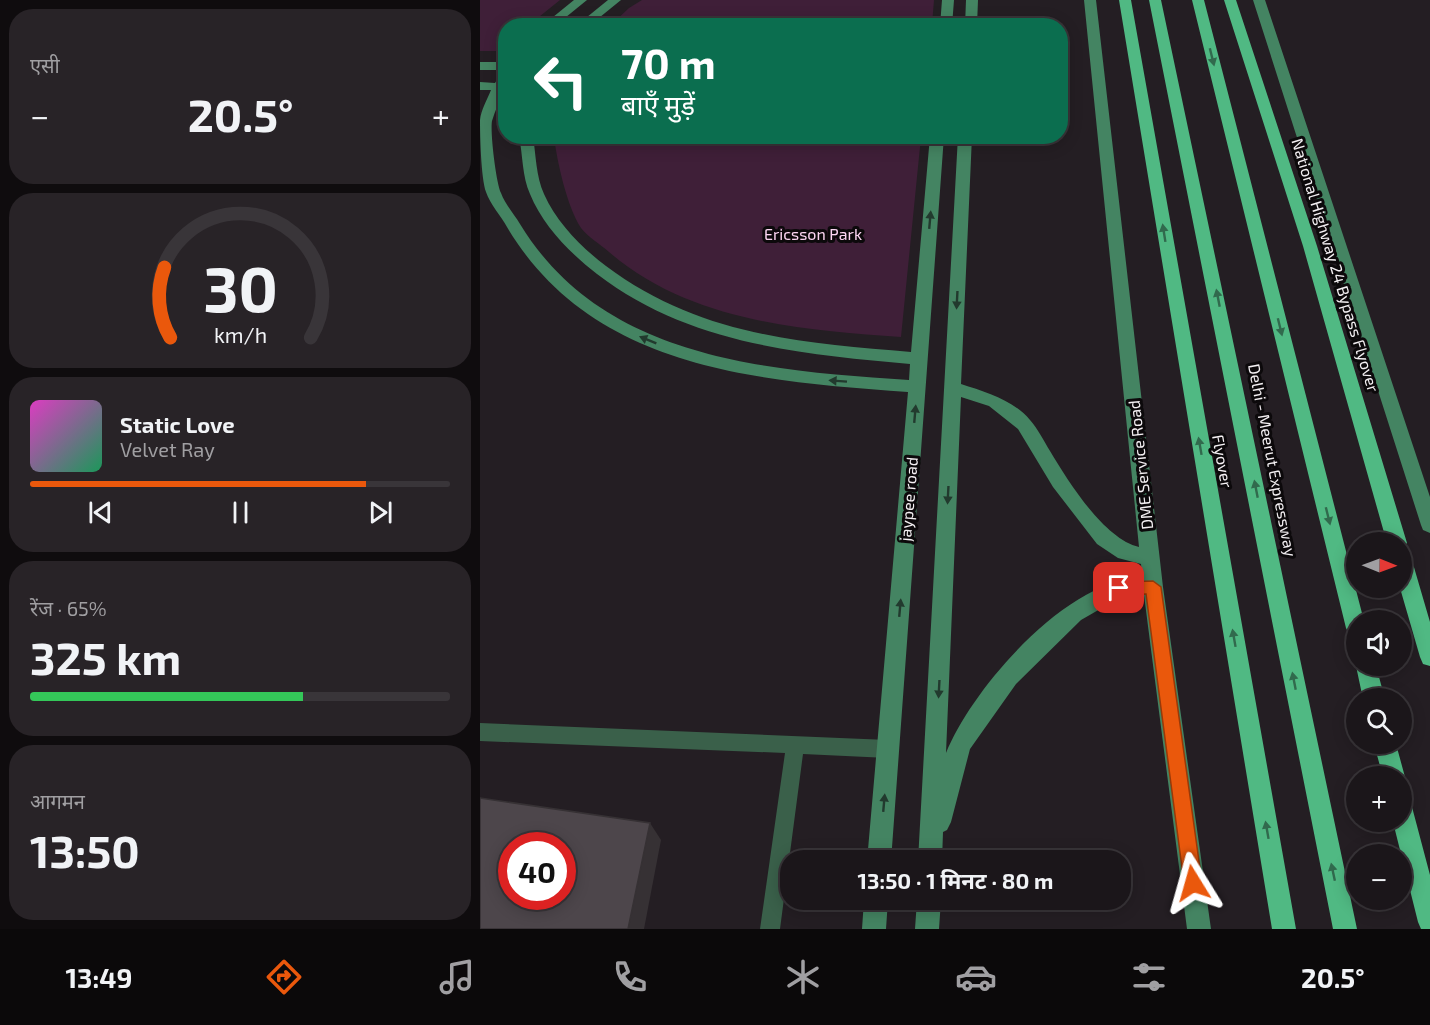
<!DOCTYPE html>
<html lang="hi">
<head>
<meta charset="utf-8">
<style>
  :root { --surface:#1b161a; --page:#282327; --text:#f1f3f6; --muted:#a09fa2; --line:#393539; --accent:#ea580c }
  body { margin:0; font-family:"Exo 2","Noto Sans Devanagari",sans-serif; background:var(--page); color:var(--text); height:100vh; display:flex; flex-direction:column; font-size:22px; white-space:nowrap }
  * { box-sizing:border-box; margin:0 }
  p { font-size:20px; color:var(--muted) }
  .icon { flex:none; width:33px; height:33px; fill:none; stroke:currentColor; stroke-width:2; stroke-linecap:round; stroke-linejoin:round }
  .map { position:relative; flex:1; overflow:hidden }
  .side { display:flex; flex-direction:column; gap:9px; padding:9px; background:#0f0c0e; width:480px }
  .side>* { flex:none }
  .hud { position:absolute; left:18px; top:18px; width:570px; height:126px; border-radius:24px; box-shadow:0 3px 15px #0003,0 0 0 2px var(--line); background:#0b6e4f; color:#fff; overflow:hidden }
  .needle { width:39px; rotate:91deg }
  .controls { position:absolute; left:866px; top:532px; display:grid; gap:12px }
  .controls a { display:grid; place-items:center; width:66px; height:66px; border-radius:50%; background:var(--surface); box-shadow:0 3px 15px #0003,0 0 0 2px var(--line); font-size:30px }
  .speed { position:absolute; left:18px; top:832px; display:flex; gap:12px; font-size:30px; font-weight:700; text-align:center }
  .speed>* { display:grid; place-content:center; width:78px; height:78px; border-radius:50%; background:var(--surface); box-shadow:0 3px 15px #0003,0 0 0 2px var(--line); line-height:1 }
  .speed .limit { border:9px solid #d22; background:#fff; color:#111 }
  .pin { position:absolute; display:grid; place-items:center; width:51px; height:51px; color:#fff; margin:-26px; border-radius:12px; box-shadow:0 3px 9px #0006 }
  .me { position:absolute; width:66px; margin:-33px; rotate:352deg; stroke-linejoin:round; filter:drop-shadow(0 0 4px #0008) }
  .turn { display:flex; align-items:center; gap:21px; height:126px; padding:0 24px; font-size:27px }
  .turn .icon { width:78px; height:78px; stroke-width:2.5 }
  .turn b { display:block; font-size:42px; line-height:51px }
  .big { font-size:45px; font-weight:700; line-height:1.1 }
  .side .tile { flex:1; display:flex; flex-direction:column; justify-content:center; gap:9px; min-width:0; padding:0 21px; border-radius:24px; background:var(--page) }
  .side .dial { align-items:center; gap:0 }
  .dial svg { height:156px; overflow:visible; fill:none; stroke:var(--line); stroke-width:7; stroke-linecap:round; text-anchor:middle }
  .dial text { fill:var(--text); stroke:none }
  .song { display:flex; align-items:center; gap:18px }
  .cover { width:72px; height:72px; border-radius:9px; background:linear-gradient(135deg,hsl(310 70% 55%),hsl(150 70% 35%)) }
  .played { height:6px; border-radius:3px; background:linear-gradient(90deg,var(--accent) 80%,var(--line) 80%) }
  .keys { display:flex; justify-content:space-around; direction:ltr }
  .heat { display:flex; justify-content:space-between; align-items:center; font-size:33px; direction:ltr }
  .charge { height:9px; border-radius:4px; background:linear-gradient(90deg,#34c759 65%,var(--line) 0) }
  .trip { position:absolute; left:300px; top:850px; width:351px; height:60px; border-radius:24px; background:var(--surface); box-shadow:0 3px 15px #0003,0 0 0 2px var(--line); font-weight:700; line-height:60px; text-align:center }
  .dock { display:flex; height:96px; justify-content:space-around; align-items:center; background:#0b090a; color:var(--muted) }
  .dock .icon { width:42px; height:42px }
  .dock .active { color:var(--accent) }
  .dock b { font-size:27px; color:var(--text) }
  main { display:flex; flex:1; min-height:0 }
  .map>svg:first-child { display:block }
  .green { fill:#3f1f38 }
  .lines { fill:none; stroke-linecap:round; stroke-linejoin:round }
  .lane { fill:#3a604a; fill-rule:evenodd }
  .secondary { fill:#448462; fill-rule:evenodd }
  .highway { fill:#50b983; fill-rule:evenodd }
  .shaded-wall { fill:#363134 }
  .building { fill:#4d464b; stroke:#363134; stroke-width:1.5; fill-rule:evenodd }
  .oneway { fill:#316a4d }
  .oneway2 { fill:#223a2e }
  .route { fill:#ea580c; stroke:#983908; stroke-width:1.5 }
  .labels { text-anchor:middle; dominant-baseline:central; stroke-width:6; stroke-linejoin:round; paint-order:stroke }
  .park-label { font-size:16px; fill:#fdd6f3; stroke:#0c090b }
  .street-label { font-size:16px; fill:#f4f0f3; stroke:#0c090b }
</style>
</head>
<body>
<main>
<section class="side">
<div class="tile"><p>एसी</p>
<div class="heat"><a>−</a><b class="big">20.5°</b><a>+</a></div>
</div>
<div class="tile dial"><svg viewBox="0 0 100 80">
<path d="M14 69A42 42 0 1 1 86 69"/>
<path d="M14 69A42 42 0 0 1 11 33" stroke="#ea580c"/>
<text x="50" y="56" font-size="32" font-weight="700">30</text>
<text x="50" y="72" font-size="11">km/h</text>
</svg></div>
<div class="tile">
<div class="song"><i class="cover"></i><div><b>Static Love</b><p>Velvet Ray</p></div></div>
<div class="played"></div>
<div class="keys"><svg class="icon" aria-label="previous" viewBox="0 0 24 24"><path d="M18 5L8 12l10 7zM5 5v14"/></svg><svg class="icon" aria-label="pause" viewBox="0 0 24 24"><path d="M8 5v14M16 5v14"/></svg><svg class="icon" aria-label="next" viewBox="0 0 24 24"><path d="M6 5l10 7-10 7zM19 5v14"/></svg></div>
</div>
<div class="tile"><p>रेंज · 65%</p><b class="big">325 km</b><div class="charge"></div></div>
<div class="tile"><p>आगमन</p><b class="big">13:50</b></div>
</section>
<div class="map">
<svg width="950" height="929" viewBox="0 0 950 929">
  <rect width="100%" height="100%" fill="#241e23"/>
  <path class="green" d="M 0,0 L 80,0 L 49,25 L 26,26 L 25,47 L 21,51 L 0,51 Z
    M 162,0 L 454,0 L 452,25 L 131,25 L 149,8 Z
    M 74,137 L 441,137 L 421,337 C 320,330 209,321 129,252 C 120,244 108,237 101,228 C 87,207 77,161 74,137 Z"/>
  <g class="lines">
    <path class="lane" d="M 0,723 L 408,740 L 415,743 L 417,749 L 415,755 L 408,758 L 323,754 L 300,929 L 280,929 L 305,753 L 0,741 Z"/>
    <path class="secondary" d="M 94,0 L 107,0 L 75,26 L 62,26 Z
      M 128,0 L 141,0 L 109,26 L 96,26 Z
      M 462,0 L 474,0 L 472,26 L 460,26 Z
      M 486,0 L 498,0 L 497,26 L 485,26 Z
      M 604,0 L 616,0 L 683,587 L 731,929 L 707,929 L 664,595 L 641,597 L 601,620 L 536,684 L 490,749 L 471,822 L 467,830 L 463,832 L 462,861 L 438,861 L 478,136 L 492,136 L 481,384 C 506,392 533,400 550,420 C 558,429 564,441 570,451 C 588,481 624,539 659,547 ZM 481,397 L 509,406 L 538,429 L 573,487 L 617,544 L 638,558 L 661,564 L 662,578 C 588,578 492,688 466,753 Z
      M 773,0 L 785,0 L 950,497 L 950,533 L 943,530 L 941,525 Z
      M 0,62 L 26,62 L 26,70 L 0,70 Z
      M 26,71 L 26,91 L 23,91 C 20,100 15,111 12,121 C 10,132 16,182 21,193 C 25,204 34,214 40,224 C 123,360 286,370 429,380 L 430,364 C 320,354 208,344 117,274 C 90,253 63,226 50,194 C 42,176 43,156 39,136 L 53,136 C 56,156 56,176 64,194 C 77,223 101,247 126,266 C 218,335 320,343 431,352 L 450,136 L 464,136 L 411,861 L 387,861 L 428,392 C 279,381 112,370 27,227 C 21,216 10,204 6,192 C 1,177 0,136 0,120 C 1,110 7,100 11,90 L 0,90 L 0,82 L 15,83 L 22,72 Z
      M 384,900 L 408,900 L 406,929 L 382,929 Z
      M 437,900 L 461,900 L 459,929 L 435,929 Z"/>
    <path class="highway" d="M 639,0 L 651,0 L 816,929 L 792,929 Z
      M 669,0 L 681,0 L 877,929 L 853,929 Z
      M 712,0 L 724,0 L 884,621 L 876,621 L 876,637 L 869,634 L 866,628 Z
      M 744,0 L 756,0 L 837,246 L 927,543 L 922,549 L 928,551 L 931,557 L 950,622 L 950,666 L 943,664 L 940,657 L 920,588 L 921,543 L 907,543 L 823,246 Z
      M 876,666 L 896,666 L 905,699 L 883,699 Z
      M 894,744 L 916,744 L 925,777 L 922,785 L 921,777 L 903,777 Z
      M 921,796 L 929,799 L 932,807 L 950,875 L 950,929 L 941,929 L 938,922 L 913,822 L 921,822 Z"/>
  </g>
  <path class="shaded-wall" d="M 170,823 L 181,840 L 164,929 L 148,929 Z"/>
  <path class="building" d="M 0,798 L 170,823 L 148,929 L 0,929 ZM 32,846 L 82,846 L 82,897 L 32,897 Z"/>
  <defs><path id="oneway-solid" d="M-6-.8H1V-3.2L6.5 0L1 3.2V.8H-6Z" transform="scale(1.5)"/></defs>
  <g class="oneway">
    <use href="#oneway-solid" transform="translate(732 57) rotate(76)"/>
    <use href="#oneway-solid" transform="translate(684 233) rotate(-99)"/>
    <use href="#oneway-solid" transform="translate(738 298) rotate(-101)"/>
    <use href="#oneway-solid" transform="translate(800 327) rotate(76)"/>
    <use href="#oneway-solid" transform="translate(720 446) rotate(-100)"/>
    <use href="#oneway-solid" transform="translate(776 489) rotate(-101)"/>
    <use href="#oneway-solid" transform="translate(848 516) rotate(76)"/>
    <use href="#oneway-solid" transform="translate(754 638) rotate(-100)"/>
    <use href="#oneway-solid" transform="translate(814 681) rotate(-101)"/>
    <use href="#oneway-solid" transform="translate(787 830) rotate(-100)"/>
    <use href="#oneway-solid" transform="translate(853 872) rotate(-102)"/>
  </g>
  <g class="oneway2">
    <use href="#oneway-solid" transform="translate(450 220) rotate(-85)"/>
    <use href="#oneway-solid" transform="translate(477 300) rotate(93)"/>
    <use href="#oneway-solid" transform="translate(168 340) rotate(-158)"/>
    <use href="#oneway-solid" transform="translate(358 381) rotate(-176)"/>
    <use href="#oneway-solid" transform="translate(435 414) rotate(-85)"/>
    <use href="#oneway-solid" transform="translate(468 495) rotate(93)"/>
    <use href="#oneway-solid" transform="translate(420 608) rotate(-85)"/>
    <use href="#oneway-solid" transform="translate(459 689) rotate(93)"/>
    <use href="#oneway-solid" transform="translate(404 803) rotate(-85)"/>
  </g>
  <path class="route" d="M 673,581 L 681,587 L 722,883 L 719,890 L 713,892 L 707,890 L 704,883 L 666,594 L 639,595 L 632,588 L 639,582 Z"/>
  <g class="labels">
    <g class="park-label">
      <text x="333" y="233">Ericsson Park</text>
    </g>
    <g class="street-label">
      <text transform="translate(856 265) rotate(73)">National Highway 24 Bypass Flyover</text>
      <text transform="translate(793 460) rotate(79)">Delhi - Meerut Expressway</text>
      <text transform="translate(743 461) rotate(80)">Flyover</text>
      <text transform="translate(660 465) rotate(-96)">DME Service Road</text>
      <text transform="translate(428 499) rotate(-85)">jaypee road</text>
    </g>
  </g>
</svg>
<div class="controls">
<a><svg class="needle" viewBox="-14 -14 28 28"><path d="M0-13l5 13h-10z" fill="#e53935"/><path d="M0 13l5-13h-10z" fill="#a09fa2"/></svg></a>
<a><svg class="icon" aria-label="sound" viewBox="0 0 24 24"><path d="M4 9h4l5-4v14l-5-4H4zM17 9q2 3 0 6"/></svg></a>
<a><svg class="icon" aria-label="search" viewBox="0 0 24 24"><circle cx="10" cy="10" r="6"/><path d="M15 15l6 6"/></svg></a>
<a>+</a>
<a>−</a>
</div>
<div class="speed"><div class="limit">40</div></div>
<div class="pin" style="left:639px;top:588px;background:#d93025"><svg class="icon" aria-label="arrive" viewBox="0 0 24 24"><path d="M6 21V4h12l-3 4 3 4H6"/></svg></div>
<svg class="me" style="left:713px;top:883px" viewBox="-20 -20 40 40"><path d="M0-17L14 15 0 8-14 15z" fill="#ea580c" stroke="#fff" stroke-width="4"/></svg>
<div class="trip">13:50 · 1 मिनट · 80 m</div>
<div class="hud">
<div class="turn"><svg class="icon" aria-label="left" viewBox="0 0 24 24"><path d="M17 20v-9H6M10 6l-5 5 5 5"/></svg><div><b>70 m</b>बाएँ मुड़ें</div></div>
</div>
</div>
</main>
<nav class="dock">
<b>13:49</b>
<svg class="icon active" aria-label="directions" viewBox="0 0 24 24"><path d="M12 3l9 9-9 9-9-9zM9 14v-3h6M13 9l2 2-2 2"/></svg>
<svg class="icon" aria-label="music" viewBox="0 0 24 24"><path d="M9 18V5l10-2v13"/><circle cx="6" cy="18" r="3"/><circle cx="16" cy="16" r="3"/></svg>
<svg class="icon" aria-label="phone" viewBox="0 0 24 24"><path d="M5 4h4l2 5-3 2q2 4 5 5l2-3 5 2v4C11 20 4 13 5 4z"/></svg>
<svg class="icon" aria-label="climate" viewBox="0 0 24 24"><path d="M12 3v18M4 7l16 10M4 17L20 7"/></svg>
<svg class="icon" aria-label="car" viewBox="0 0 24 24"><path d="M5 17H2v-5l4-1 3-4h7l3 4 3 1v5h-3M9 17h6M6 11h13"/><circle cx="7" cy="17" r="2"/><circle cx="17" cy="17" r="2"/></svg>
<svg class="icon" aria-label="filters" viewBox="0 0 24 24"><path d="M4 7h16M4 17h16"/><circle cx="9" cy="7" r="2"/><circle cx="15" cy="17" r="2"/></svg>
<b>20.5°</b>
</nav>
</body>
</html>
